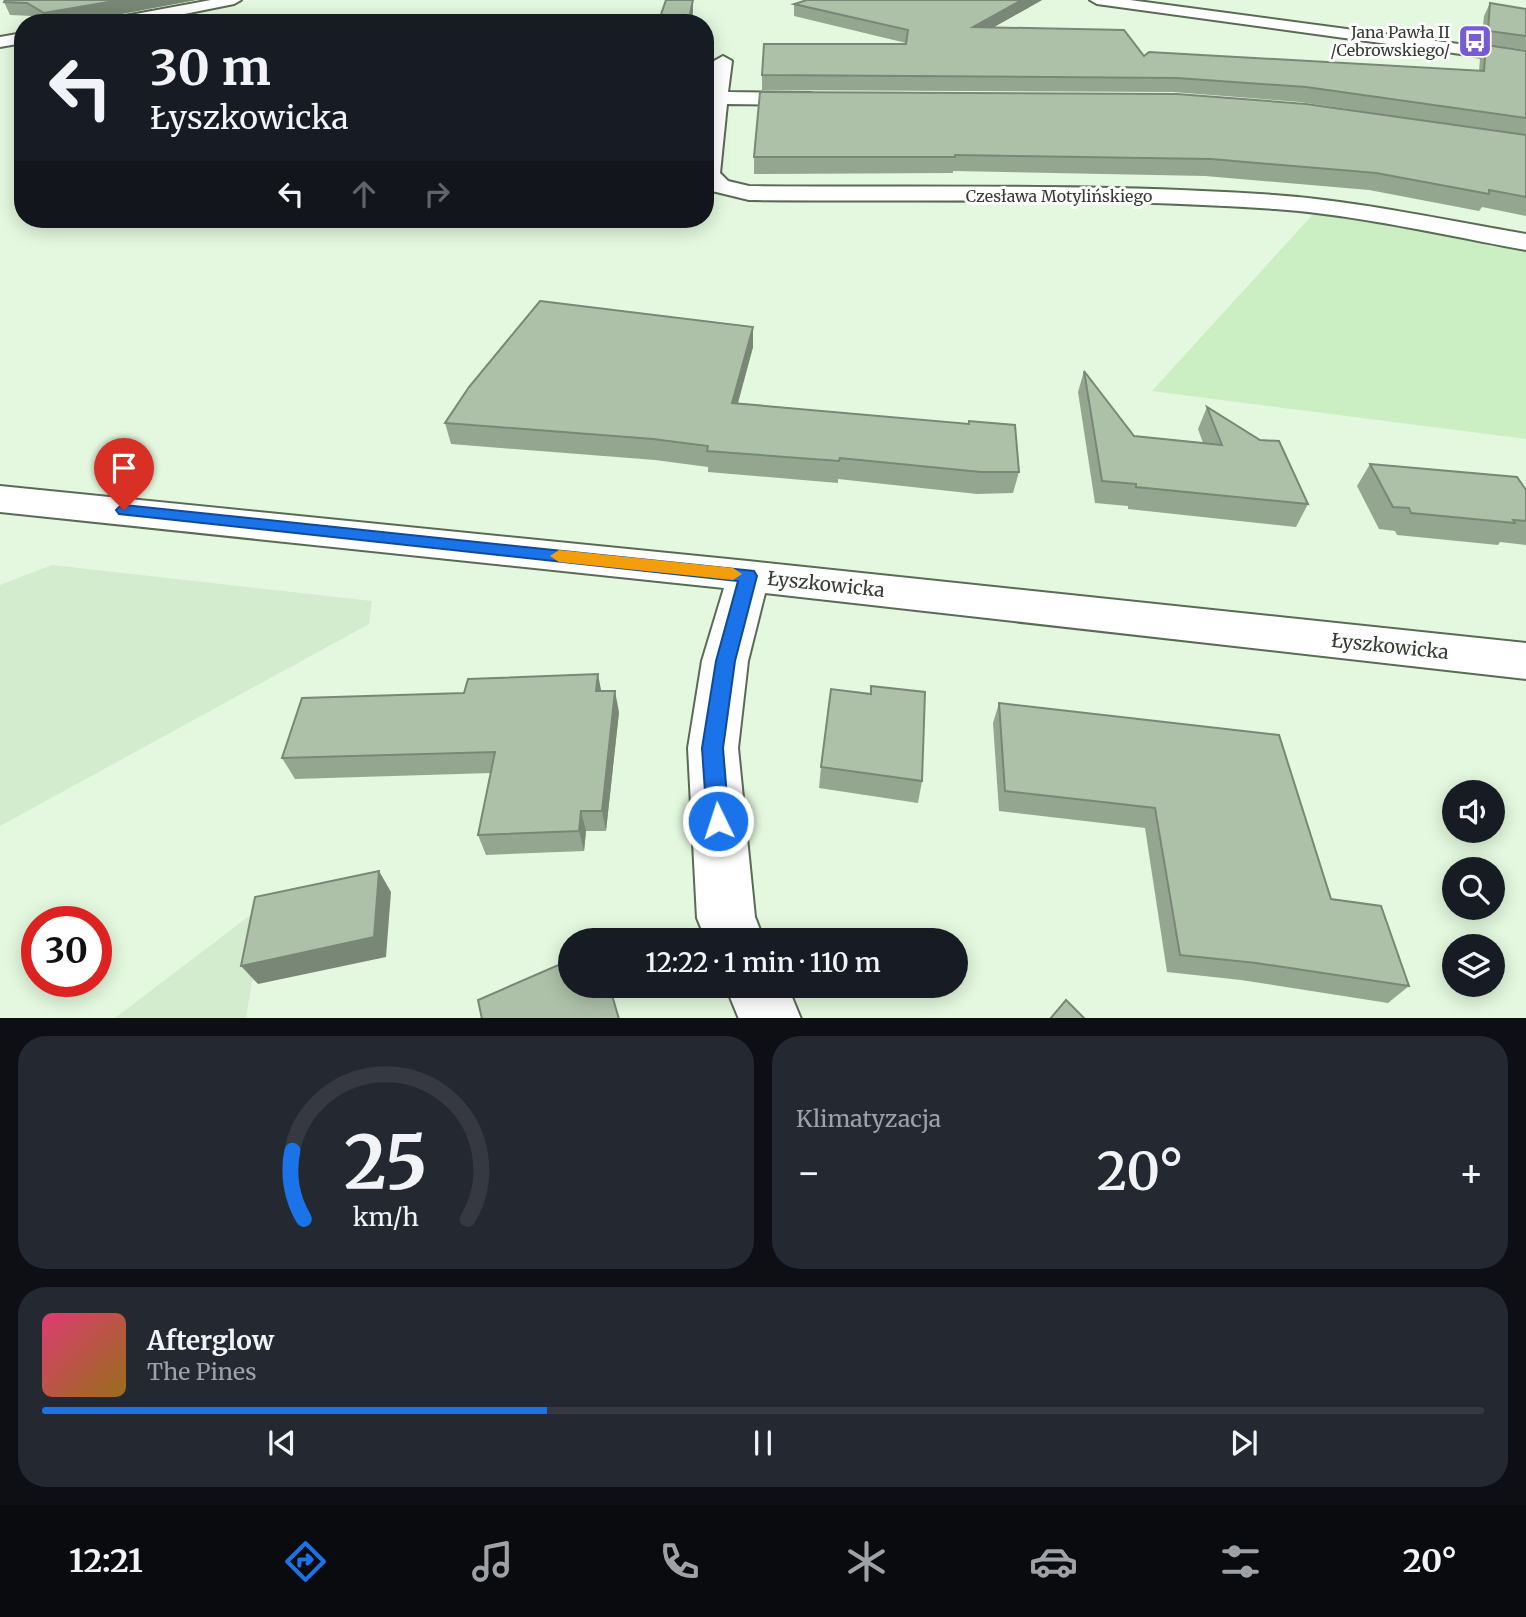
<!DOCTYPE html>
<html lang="pl">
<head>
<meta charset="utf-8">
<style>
  :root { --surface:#171b24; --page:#242831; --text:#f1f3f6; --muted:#9ea1a6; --line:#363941; --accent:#1a73e8 }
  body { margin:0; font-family:Merriweather,serif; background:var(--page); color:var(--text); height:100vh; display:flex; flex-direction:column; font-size:26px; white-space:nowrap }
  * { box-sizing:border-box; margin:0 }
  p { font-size:23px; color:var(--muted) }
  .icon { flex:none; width:38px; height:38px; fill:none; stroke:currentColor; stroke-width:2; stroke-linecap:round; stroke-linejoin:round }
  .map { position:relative; height:1018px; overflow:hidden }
  .sheet { display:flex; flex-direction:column; gap:18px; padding:18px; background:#0d0f14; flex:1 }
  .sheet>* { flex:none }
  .hud { position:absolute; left:14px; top:14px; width:700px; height:214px; border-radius:28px; box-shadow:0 4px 18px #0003; background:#171b24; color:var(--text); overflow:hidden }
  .controls { position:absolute; left:1442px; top:780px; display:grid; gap:14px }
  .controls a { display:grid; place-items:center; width:63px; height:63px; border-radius:50%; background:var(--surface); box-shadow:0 4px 18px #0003; font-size:35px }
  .speed { position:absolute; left:21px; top:906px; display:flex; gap:14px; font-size:35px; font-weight:700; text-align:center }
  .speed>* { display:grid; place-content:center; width:91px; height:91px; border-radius:50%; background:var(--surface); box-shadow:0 4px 18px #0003; line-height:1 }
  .speed .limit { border:10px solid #d22; background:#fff; color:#111 }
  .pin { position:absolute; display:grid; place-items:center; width:60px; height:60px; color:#fff; margin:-72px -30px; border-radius:50% 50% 50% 0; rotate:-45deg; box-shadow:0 0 7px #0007 }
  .pin .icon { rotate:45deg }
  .me { position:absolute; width:77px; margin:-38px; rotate:356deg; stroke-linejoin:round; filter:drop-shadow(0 0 5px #0008) }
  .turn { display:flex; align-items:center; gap:24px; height:147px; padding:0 21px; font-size:32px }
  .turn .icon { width:91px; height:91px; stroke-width:2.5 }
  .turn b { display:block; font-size:49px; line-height:60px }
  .lanes { display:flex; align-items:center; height:66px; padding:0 21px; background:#0003; justify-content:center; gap:35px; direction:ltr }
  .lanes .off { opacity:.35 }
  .big { font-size:52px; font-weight:600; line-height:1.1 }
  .sheet .widget { flex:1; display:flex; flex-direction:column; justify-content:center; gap:10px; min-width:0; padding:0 24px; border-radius:28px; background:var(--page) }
  .sheet .dial { align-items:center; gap:0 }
  .dial svg { height:182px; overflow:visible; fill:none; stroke:var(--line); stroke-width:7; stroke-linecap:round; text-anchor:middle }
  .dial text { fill:var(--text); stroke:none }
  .song { display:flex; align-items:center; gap:21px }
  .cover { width:84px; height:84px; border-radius:10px; background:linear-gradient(135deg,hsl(340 70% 55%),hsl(40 70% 35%)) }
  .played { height:7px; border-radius:4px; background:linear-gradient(90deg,var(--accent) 35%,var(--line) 35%) }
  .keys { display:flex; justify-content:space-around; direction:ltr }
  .heat { display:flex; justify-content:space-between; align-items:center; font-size:38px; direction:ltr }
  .sheet .tiles { flex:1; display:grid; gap:18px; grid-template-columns:1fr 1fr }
  .widget:last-child { grid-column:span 2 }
  .trip { position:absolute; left:558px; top:928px; width:410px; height:70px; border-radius:35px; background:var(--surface); box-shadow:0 4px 18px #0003; font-weight:600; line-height:70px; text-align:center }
  .tabs { display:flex; height:112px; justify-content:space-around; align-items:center; background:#090b0e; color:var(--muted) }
  .tabs .icon { width:49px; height:49px }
  .tabs .selected { color:var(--accent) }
  .tabs b { font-size:32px; color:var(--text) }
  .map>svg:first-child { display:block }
  .built { fill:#d3eccd }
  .green { fill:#cbefc3 }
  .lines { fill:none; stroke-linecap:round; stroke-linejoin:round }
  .minor-casing { stroke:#596b55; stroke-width:4 }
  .minor { fill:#fff; fill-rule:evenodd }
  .wall { fill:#95a690 }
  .shaded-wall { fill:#798776 }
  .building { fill:#adc1a8; stroke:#798776; stroke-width:2 }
  .route { fill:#1a73e8; stroke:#114b97; stroke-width:2 }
  .slow { fill:#f59e0b }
  .labels { text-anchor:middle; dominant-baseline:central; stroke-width:6; stroke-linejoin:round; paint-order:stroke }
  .far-poi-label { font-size:16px; fill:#353d33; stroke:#fefefe; text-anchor:end }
  .far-street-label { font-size:16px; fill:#353d33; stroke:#fefefe }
  .street-label { font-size:19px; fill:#353d33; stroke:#fefefe }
</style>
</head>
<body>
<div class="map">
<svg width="1526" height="1019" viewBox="0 0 1526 1019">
  <rect width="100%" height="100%" fill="#e3f8de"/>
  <path class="built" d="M 52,565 L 372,601 L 369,624 L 0,826 L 0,585 Z
    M 265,904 L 246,1018 L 115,1018 Z"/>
  <path class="green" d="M 1316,211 L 1526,247 L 1526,439 L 1152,391 Z"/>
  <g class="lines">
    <g class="minor-casing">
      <path id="minor" d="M 211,0 L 241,0 L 234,4 L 140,23 L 106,23 L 114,18 Z
        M 1090,0 L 1130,0 L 1526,53 L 1526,63 L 1097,4 Z
        M 23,33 L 23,43 L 0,47 L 0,37 Z
        M 723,56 L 732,61 L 728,92 L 811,93 L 821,99 L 811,105 L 727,104 L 720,173 L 728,181 L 749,186 C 924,188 1100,183 1274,195 C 1359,201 1443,220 1526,234 L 1526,250 C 1443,235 1359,215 1275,209 C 1101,197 923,202 749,200 L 712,191 L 705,185 L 705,119 L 714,61 Z
        M 0,486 L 748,561 L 1526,643 L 1526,679 L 765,593 L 748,661 L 738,748 L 755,917 L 764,940 L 706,940 L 697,918 L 688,748 L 702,661 L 724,588 L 0,512 Z
        M 725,985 L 787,985 L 801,1019 L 739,1019 Z"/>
    </g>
    <use href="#minor" class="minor"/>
  </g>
  <path class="wall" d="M 5,0 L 196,0 L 73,23 L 44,23 L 33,16 L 10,15 L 4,2 Z
    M 807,0 L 1042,0 L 994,27 L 1144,56 L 1479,71 L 1480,59 L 1486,45 L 1526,51 L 1526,216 L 1482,207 L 1479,211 L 1369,190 L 1205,176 L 953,171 L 953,173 L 754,174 L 754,157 L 1502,132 L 1300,102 L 1173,92 L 762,90 L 762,75 L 906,44 L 906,43 L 794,16 L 794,4 Z
    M 1490,3 L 1526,9 L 1526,50 L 1481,44 L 1484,16 Z
    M 753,327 L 753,347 L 738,403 L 968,424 L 969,421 L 1019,472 L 1013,493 L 977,494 L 838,479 L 838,483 L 708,472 L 708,467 L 655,460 L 451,444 L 445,423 Z
    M 1084,371 L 1134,436 L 1203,443 L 1198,429 L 1207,407 L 1308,504 L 1296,527 L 1128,509 L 1128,506 L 1095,503 L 1078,392 Z
    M 1370,464 L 1526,490 L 1526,545 L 1500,542 L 1498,545 L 1397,535 L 1395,531 L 1379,529 L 1357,486 Z
    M 871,686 L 922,781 L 918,803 L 819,788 L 821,767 L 870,694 Z
    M 602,691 L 619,712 L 606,831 L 586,831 L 584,851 L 486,855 L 478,835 L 491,773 L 295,779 L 282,758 Z
    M 999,703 L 1331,899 L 1409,986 L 1388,1003 L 1241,980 L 1167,972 L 1145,828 L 999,811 L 993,723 Z"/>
  <path class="shaded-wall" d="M 120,0 L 196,0 L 73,23 L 49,23 L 44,13 Z
    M 693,0 L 693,13 L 691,23 L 688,23 Z
    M 1022,0 L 1042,0 L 971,40 L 973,27 Z
    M 753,327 L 753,347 L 732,424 L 732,403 Z
    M 598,674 L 602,695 L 596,691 Z
    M 615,691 L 619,712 L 606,831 L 602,811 Z
    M 581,811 L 586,831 L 584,851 L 579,831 Z
    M 379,871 L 391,892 L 386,957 L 258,984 L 241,966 Z"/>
  <path class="building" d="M 5,0 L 120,0 L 44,13 L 27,3 L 4,2 Z
    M 666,0 L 693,0 L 688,23 L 658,23 Z
    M 807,0 L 1022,0 L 973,27 L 1124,30 L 1144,56 L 1149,52 L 1484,71 L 1486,45 L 1526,51 L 1526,118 L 1306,87 L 1177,78 L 762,75 L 764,44 L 906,44 L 908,30 L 794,4 Z
    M 1490,3 L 1526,9 L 1526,36 L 1488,31 Z
    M 760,92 L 1177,94 L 1306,104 L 1526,135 L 1526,197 L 1489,190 L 1489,194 L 1376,173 L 1211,159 L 955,155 L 955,157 L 754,157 Z
    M 540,301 L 753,327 L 732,403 L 969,424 L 969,421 L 1015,425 L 1019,472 L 981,472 L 840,458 L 839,461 L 707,451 L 708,446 L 653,439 L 445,423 L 469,387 Z
    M 1084,371 L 1134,436 L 1222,445 L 1207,407 L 1260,440 L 1279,441 L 1308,504 L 1136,487 L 1136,484 L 1102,481 Z
    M 1370,464 L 1517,477 L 1526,490 L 1526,521 L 1513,520 L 1515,523 L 1411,513 L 1409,508 L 1393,507 Z
    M 598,674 L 596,691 L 615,691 L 602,811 L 581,811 L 579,831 L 478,835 L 495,752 L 282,758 L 302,698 L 464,693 L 468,679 Z
    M 871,686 L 925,692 L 922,781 L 821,767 L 831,689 L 871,694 Z
    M 999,703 L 1279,735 L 1331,899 L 1381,906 L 1409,986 L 1256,963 L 1180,955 L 1155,808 L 1005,791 Z
    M 379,871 L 374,937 L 241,966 L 255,897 Z
    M 570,960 L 570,985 L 609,985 L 619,1019 L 482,1019 L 478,1000 Z
    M 1066,1000 L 1085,1019 L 1050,1019 Z"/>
  <path class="route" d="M 124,505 L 754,571 L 757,576 L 735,661 L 723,748 L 729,821 L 726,828 L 718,831 L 710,828 L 707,821 L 702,748 L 716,661 L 738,581 L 119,514 L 116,510 L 119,507 Z"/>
  <path class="slow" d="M 559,550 L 733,568 L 742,574 L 733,580 L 559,562 L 550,556 Z"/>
  <defs>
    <g id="bus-square" transform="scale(1.75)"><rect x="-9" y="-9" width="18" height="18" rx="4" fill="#765bd5" stroke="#fefefe"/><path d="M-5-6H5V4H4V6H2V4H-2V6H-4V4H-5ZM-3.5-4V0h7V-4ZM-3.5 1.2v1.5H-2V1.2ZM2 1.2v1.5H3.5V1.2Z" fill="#fff"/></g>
  </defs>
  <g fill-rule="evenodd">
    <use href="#bus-square" x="1475" y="41"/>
  </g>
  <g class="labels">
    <g class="far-poi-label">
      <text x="1450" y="32">Jana Pawła II<tspan x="1450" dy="18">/Cebrowskiego/</tspan></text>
    </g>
    <g class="far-street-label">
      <text x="1059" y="196">Czesława Motylińskiego</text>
    </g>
    <g class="street-label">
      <text transform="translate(826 584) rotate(6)">Łyszkowicka</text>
      <text transform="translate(1390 646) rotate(6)">Łyszkowicka</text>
    </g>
  </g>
</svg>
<div class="controls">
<a><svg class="icon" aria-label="sound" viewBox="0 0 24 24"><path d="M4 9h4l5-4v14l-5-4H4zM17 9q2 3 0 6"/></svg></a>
<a><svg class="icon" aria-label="search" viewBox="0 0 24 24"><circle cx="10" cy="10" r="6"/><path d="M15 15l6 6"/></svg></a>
<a><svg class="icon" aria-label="layers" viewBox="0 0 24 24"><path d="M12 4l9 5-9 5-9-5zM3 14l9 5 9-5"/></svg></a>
</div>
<div class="speed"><div class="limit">30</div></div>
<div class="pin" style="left:124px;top:510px;background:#d93025"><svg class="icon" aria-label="arrive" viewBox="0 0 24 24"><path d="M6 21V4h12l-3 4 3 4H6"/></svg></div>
<svg class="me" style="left:718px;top:821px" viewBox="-20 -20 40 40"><circle r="17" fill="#1a73e8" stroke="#fff" stroke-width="3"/><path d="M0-11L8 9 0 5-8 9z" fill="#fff"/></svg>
<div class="trip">12:22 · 1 min · 110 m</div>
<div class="hud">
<div class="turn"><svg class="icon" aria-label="left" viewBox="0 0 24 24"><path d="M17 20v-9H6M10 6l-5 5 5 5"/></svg><div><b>30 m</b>Łyszkowicka</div></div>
<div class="lanes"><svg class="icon" aria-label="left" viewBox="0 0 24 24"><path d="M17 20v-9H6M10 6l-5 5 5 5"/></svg><svg class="icon off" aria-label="ahead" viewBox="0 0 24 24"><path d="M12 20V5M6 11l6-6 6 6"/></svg><svg class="icon off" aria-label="right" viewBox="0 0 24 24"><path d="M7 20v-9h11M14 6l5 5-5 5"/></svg></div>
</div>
</div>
<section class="sheet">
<div class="tiles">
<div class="widget dial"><svg viewBox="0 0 100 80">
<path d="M14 69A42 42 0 1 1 86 69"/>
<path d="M14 69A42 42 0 0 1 9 39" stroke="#1a73e8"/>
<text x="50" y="56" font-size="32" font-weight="700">25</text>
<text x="50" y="72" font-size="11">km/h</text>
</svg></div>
<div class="widget"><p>Klimatyzacja</p>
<div class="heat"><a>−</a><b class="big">20°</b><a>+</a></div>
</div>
<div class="widget">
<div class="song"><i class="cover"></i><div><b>Afterglow</b><p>The Pines</p></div></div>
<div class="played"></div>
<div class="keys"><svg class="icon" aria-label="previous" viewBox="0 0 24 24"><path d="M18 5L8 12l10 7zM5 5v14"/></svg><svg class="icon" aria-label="pause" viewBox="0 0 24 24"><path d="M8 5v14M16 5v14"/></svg><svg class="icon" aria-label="next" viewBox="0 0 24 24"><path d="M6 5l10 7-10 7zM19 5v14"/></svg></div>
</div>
</div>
</section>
<nav class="tabs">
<b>12:21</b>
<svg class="icon selected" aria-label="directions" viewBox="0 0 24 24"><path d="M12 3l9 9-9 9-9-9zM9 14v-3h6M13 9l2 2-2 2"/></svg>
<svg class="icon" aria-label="music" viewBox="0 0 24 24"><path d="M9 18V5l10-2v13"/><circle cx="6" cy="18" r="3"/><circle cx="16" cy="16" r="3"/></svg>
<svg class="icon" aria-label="phone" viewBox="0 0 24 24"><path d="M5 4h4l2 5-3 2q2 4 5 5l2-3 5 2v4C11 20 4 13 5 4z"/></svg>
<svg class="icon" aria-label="climate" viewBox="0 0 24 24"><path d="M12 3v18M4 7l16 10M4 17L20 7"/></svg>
<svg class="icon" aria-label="car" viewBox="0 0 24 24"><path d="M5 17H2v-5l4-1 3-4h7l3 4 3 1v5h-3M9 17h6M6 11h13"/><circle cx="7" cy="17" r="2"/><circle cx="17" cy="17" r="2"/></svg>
<svg class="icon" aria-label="filters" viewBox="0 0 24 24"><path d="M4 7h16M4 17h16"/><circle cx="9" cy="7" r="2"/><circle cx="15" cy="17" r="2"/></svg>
<b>20°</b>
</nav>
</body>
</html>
